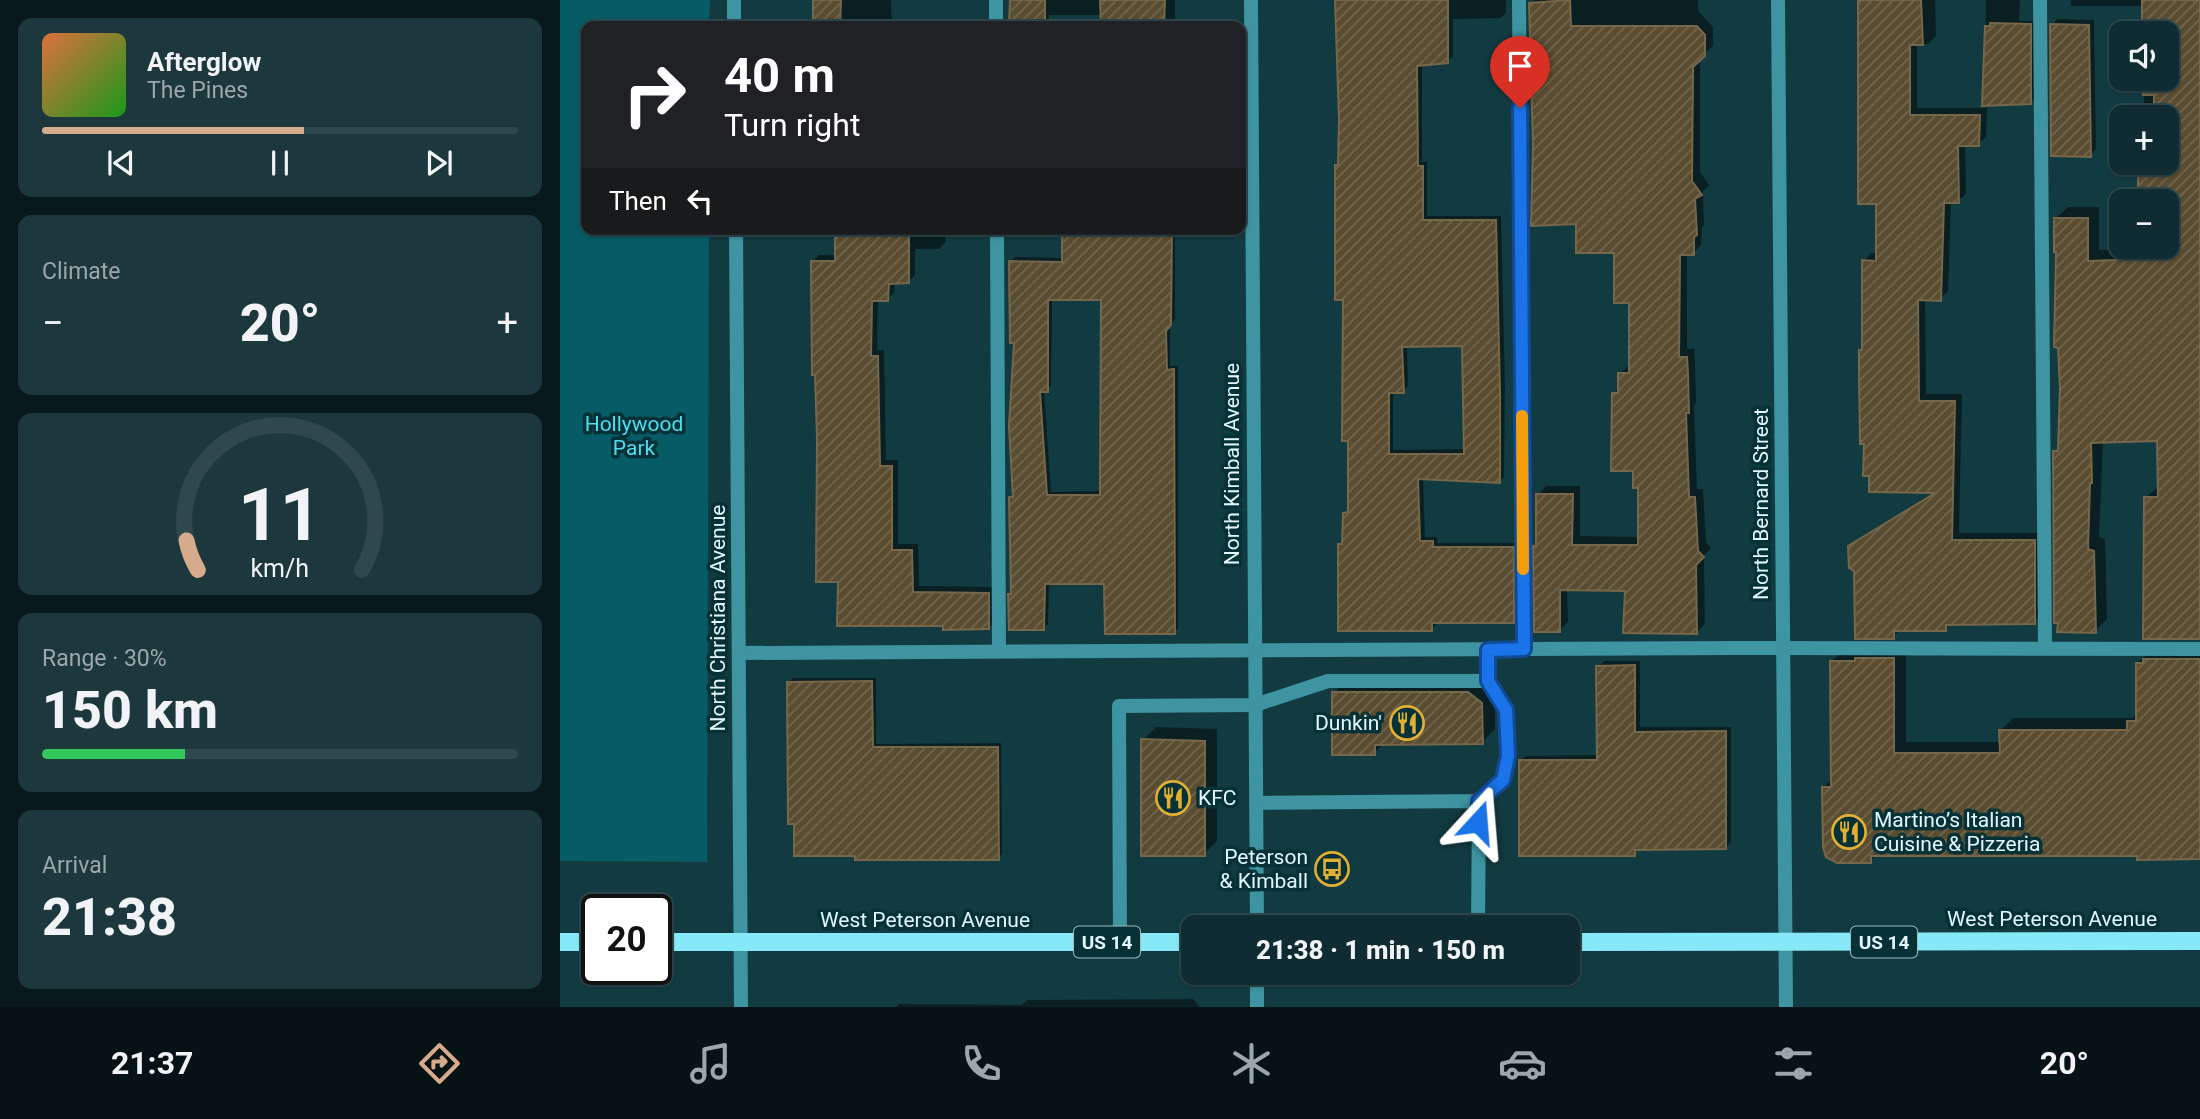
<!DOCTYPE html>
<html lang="en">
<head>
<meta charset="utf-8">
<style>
  :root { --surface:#0e2c31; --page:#1c383d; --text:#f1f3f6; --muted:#9ba7ab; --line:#2e484d; --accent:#d6ab8b }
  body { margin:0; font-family:Roboto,sans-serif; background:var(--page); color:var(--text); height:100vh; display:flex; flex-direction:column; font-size:26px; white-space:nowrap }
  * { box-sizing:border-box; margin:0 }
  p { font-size:23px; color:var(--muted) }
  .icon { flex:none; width:38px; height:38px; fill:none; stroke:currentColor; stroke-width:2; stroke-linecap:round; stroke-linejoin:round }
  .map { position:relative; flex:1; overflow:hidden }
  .sheet { display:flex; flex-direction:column; gap:18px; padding:18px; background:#08181b; width:560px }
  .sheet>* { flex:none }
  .top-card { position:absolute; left:21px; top:21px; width:665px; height:214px; border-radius:14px; box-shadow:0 2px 5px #0004,0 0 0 2px var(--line); background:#202124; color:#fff; overflow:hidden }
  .fabs { position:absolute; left:1549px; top:21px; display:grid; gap:14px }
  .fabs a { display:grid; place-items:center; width:70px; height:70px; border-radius:14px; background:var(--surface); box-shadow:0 2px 5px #0004,0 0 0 2px var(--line); font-size:35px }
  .speed { position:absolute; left:21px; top:894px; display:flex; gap:14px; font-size:35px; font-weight:700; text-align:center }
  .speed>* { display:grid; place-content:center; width:91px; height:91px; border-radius:50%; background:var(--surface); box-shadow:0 2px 5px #0004,0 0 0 2px var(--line); line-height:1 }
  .speed .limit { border:4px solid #111; border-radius:10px; background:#fff; color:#111 }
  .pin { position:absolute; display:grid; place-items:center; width:60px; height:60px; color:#fff; margin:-72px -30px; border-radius:50% 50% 50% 0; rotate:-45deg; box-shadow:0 0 7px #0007 }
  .pin .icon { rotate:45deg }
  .me { position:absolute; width:77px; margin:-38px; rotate:19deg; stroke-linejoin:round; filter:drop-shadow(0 0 5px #0008) }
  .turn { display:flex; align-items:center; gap:24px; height:147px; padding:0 28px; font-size:32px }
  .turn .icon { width:91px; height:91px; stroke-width:2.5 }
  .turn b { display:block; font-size:49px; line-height:60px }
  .then { display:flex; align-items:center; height:66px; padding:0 28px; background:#0003; gap:14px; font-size:26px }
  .big { font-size:52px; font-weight:800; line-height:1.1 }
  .sheet .widget { flex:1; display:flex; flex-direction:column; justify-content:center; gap:10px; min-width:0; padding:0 24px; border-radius:14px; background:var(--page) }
  .sheet .dial { align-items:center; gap:0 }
  .dial svg { height:182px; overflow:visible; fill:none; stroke:var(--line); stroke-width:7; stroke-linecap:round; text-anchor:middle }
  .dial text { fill:var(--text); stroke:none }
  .song { display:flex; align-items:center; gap:21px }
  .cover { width:84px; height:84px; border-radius:10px; background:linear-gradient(135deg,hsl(20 70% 55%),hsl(120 70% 35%)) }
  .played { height:7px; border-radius:4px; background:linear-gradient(90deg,var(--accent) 55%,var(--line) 55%) }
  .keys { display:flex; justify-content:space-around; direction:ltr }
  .heat { display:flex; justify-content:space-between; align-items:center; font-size:38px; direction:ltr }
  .charge { height:10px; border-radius:5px; background:linear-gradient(90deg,#34c759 30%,var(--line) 0) }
  .trip { position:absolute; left:621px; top:915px; width:399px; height:70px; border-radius:14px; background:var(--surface); box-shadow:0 2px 5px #0004,0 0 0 2px var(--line); font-weight:800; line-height:70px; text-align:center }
  .menu { display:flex; height:112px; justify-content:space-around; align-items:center; background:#061214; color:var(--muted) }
  .menu .icon { width:49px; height:49px }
  .menu .on { color:var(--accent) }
  .menu b { font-size:32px; color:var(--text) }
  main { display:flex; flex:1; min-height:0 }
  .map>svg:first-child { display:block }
  .park { fill:#065b64 }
  .shadow { fill:#0007; fill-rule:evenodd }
  .building { fill:url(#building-hatch); stroke:#76674b; stroke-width:2; fill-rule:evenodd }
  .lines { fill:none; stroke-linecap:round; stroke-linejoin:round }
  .service { stroke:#3e94a0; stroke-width:14 }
  .minor { stroke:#3e94a0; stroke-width:14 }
  .tertiary { stroke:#3e94a0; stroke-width:14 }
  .primary { stroke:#87e9f7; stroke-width:18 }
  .route-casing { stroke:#114b97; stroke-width:18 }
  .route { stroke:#1a73e8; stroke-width:12 }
  .slow { stroke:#f59e0b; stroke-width:12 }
  .labels { text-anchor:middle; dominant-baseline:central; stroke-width:7; stroke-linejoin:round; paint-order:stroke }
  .shield { fill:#053137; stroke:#a0bcc1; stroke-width:2 }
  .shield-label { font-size:19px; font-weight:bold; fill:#e3f8fc }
  .park-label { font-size:21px; fill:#4cdff2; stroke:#053137 }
  .street-label { font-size:21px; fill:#e3f8fc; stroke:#053137 }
  .poi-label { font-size:21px; fill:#e3f8fc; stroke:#053137; text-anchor:end }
</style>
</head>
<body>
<main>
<section class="sheet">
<div class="widget">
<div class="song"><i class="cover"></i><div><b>Afterglow</b><p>The Pines</p></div></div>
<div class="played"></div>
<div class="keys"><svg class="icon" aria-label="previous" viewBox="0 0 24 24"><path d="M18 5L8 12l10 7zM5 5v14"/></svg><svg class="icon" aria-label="pause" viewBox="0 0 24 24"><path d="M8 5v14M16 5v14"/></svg><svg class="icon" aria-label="next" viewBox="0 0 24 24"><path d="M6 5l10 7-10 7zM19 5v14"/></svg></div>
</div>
<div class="widget"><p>Climate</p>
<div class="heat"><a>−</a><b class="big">20°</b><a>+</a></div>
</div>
<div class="widget dial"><svg viewBox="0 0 100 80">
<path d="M14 69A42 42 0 1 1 86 69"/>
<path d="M14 69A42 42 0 0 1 9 56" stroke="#d6ab8b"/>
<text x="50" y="56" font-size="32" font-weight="700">11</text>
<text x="50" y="72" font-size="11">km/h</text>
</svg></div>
<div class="widget"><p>Range · 30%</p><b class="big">150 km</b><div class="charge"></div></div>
<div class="widget"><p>Arrival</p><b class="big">21:38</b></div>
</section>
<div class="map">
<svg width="1640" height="1007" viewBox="0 0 1640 1007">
  <defs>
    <pattern id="building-hatch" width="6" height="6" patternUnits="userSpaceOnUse" patternTransform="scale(1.75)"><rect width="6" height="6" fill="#594c30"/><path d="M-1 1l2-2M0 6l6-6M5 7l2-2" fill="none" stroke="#71674f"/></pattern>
  </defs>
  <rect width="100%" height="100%" fill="#123b41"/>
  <path class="park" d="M 0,0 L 150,0 L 149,26 L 26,26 L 26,229 L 149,229 L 147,862 L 0,861 Z"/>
  <path class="shadow" d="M 255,0 L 331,0 L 332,26 L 255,26 Z
    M 453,0 L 615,0 L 615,26 L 542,26 L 542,15 L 489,15 L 489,26 L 453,26 Z
    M 777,0 L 946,0 L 946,13 L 941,18 L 893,19 L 893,56 L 887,62 L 862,64 L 862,162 L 867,162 L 867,216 L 941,216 L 945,386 L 944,477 L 939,482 L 863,478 L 865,537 L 877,537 L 877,543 L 958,543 L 959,616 L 953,621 L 876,621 L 876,625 L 871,630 L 780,544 L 784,540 L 785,514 L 790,509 L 784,298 L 777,166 L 780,162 ZM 904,344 L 905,449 L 833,450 L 833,391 L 843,391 L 848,386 L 847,345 Z
    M 974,0 L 1138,0 L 1138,11 L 1153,27 L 1153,46 L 1140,58 L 1140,172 L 1149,185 L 1143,191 L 1144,225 L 1142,228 L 1141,245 L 1133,253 L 1127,253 L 1127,349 L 1134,349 L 1135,364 L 1136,403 L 1134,406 L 1137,489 L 1143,489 L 1146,542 L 1151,548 L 1144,555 L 1145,624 L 1137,632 L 1066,589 L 1007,589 L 1008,622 L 1000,630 L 975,547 L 978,544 L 978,495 L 986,486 L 1020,486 L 1020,536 L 1080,537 L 1080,486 L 1053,394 L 1059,388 L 1060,373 L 1070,365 L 1070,302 L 1056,251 L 1018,222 L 975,145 L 970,4 Z
    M 1300,0 L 1375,0 L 1376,36 L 1368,44 L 1357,44 L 1357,108 L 1427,108 L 1426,137 L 1418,144 L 1405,144 L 1406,194 L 1398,201 L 1391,201 L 1388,291 L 1380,299 L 1365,299 L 1366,394 L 1402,394 L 1399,533 L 1481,533 L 1482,614 L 1474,622 L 1391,623 L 1385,629 L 1341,629 L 1333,637 L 1295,570 L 1290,547 L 1298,539 L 1376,491 L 1301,351 L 1304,347 L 1304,261 L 1311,253 L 1318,254 L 1318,202 Z
    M 1426,0 L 1460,0 L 1459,21 L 1474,21 L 1474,99 L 1470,103 L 1424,104 Z
    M 1511,0 L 1640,0 L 1640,638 L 1585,498 L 1600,485 L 1599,439 L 1543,441 L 1539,537 L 1545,539 L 1547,619 L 1535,631 L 1495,452 L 1500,447 L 1502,387 L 1495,219 L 1508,207 L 1539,207 L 1539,250 L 1606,247 L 1606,201 L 1580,201 L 1580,163 L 1606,163 L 1606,117 L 1584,117 L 1584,79 L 1606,79 L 1606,33 L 1584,33 L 1584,6 L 1511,6 Z
    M 1497,19 L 1534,20 L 1536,149 L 1530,155 L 1492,25 Z
    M 277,229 L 386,229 L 386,242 L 379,249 L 355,249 L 355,275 L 348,282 L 335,282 L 334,292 L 328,299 L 318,299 L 317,350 L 324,350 L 326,460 L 338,460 L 338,544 L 358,544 L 359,586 L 435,587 L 435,621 L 429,628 L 385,624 L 279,580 L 257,373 L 252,262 L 259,255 L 277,255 Z
    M 504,229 L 615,229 L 615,319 L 610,325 L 610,366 L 618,366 L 618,628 L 614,633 L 546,583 L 489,582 L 488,624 L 483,629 L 450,594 L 453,592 L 451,498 L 454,495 L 455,341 L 451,262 L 455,257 L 504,258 ZM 543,298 L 542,491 L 491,492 L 484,390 L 491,386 L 492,299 Z
    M 1346,646 L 1346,742 L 1441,742 L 1441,730 L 1453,718 L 1572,718 L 1578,713 L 1577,664 L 1590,651 L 1640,647 L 1640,858 L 1579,855 L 1317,855 L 1310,861 L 1264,787 L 1272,779 L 1272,661 L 1284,649 Z
    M 1044,661 L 1080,661 L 1080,727 L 1171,727 L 1171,842 L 1166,848 L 1081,848 L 1074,854 L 960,761 L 966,756 L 1038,755 L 1038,667 Z
    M 233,678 L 316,678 L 316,744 L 441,743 L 442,854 L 438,858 L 229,682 Z
    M 921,679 L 935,690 L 935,729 L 922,742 L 824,743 L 814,753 L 774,693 L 787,680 Z
    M 596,727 L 657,729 L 657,841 L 644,854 L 583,740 Z
    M 633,999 L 639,1007 L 336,1007 L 339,1004 L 462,1005 L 467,1000 Z"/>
  <path class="building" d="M 253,0 L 281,0 L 280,26 L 253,26 Z
    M 450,0 L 485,0 L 485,26 L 449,26 Z
    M 540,0 L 605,0 L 604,26 L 541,26 Z
    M 775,0 L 888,0 L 888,63 L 857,66 L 858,166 L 863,166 L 863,220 L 936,220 L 940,392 L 940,483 L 858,479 L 860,541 L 873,541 L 873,547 L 954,547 L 954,623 L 872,623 L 872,631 L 778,631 L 778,544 L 782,544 L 783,513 L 788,512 L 788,441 L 782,441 L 783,300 L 775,300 L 775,165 L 778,165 L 779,119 ZM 902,346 L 904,454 L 829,454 L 829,393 L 844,393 L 842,347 Z
    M 1010,0 L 1011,26 L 1137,26 L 1145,35 L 1145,56 L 1133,67 L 1132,181 L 1142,195 L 1135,199 L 1137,235 L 1134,237 L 1134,255 L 1120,255 L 1119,357 L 1127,357 L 1128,373 L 1129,413 L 1126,413 L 1129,497 L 1135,497 L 1138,551 L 1144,557 L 1136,565 L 1137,634 L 1063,633 L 1065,591 L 1000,590 L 1000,632 L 974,632 L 973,546 L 976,546 L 976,494 L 1013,494 L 1012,545 L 1078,545 L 1078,488 L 1073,488 L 1073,471 L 1051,471 L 1052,393 L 1058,393 L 1058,373 L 1069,373 L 1069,303 L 1054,303 L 1054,253 L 1016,253 L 1016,224 L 971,226 L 973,145 L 969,3 Z
    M 1298,0 L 1361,0 L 1363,45 L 1350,45 L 1350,115 L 1420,115 L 1419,146 L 1398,146 L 1399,203 L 1384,203 L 1381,301 L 1358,300 L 1359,401 L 1395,401 L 1392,540 L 1475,540 L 1475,624 L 1386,625 L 1386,631 L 1334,631 L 1334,639 L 1295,639 L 1294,571 L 1289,568 L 1288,546 L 1375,493 L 1309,492 L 1309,476 L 1303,476 L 1304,444 L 1300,444 L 1299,369 L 1299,350 L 1302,350 L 1302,260 L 1316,261 L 1316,204 L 1298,204 Z
    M 1582,0 L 1640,0 L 1640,639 L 1583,639 L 1584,497 L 1598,497 L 1597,441 L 1531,443 L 1532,483 L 1530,483 L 1528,549 L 1534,551 L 1536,633 L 1497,632 L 1498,623 L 1494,623 L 1493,451 L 1498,451 L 1500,387 L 1498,348 L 1494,347 L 1496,252 L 1494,252 L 1494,218 L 1528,218 L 1528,261 L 1582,259 L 1582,247 L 1606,247 L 1606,201 L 1578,201 L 1578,166 L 1606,166 L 1606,110 L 1594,111 L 1594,95 L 1583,95 L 1583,79 L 1606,79 L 1606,33 L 1582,33 Z
    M 1430,23 L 1471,24 L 1471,104 L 1422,106 L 1425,26 L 1430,26 Z
    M 1490,24 L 1529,25 L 1531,157 L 1491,156 Z
    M 275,229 L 349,229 L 349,283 L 329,284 L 328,301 L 312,301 L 311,356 L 318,356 L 320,466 L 332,466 L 332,550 L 352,550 L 353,592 L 429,593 L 429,629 L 383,630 L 383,626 L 277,626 L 278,582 L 256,582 L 257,438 L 255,375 L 252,375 L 251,261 L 275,261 Z
    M 502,229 L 612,229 L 611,325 L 606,331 L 607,370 L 614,369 L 615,634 L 545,634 L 544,584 L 485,584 L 484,630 L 449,630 L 448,594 L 451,594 L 449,497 L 453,497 L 449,426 L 454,343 L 450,343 L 449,261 L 502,262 ZM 488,300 L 541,300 L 540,495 L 487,495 L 480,392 L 488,392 Z
    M 1295,658 L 1334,658 L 1334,753 L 1440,753 L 1439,730 L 1567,730 L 1567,721 L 1576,721 L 1576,663 L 1583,663 L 1583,659 L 1640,659 L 1640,859 L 1577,860 L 1577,856 L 1311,856 L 1311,863 L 1277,863 L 1266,857 L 1263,847 L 1262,787 L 1271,787 L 1270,661 L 1295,661 Z
    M 1075,665 L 1075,732 L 1166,731 L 1166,849 L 1075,850 L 1075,856 L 959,856 L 959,760 L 1037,760 L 1036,666 Z
    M 312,681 L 313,747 L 438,747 L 439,860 L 295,860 L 295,856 L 234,856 L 234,824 L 228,824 L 227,682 Z
    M 772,692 L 908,692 L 922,703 L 923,744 L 815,745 L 815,755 L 772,755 Z
    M 581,739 L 645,741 L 645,856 L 581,856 Z"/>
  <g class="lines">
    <path class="service" d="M 436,0 L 436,26
      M 959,0 L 964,649
      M 1480,0 L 1485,648
      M 437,229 L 439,652
      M 179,653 L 1176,648 L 1640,649
      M 928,681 L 928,650
      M 696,803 L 919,801 L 918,928
      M 560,942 L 559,706 L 695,705 L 768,681 L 928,681 L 946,710 L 948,756 L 943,780 L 919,801"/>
    <path class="minor" d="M 174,0 L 174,26
      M 1218,0 L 1226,1007
      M 176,229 L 181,1007"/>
    <path class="tertiary" d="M 691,0 L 697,928
      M 697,973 L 697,1007"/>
    <path class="primary" d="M 0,942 L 37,942
      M 96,942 L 634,942
      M 1008,942 L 1640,941"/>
  </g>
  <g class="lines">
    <g class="route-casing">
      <path id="route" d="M 918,822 L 919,801 L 943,780 L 948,756 L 946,710 L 928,681 L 928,650 L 964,649 L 960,108"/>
    </g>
    <use href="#route" class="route"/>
    <path class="slow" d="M 962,416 L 963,569"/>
  </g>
  <defs>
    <g id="restaurant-ring" transform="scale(1.75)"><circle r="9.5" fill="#053137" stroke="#e2af34" stroke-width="1.5"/><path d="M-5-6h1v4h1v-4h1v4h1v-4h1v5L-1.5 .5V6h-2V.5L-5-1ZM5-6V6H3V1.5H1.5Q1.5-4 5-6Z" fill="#e2af34"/></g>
    <g id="bus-ring" transform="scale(1.75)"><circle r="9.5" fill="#053137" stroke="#e2af34" stroke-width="1.5"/><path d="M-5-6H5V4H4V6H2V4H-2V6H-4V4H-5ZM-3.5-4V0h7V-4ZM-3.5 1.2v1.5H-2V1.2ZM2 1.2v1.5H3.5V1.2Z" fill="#e2af34"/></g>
  </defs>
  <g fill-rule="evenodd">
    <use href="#restaurant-ring" x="847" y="723"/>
    <use href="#restaurant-ring" x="613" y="798"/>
    <use href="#restaurant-ring" x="1289" y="832"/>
    <use href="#bus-ring" x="772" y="869"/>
  </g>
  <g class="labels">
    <g class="shield">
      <rect x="514" y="926.5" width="66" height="31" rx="5"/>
      <rect x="1291" y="926.5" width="66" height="31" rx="5"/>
    </g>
    <g class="shield-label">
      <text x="547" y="942">US 14</text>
      <text x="1324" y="942">US 14</text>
    </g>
    <g class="park-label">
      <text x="74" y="424">Hollywood<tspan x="74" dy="24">Park</tspan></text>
    </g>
    <g class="street-label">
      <text transform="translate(672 464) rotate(-90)">North Kimball Avenue</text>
      <text transform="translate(1201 504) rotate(-90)">North Bernard Street</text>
      <text transform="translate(158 618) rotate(-90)">North Christiana Avenue</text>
      <text x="1492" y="919">West Peterson Avenue</text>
      <text x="365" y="920">West Peterson Avenue</text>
    </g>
    <g class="poi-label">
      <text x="822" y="723">Dunkin'</text>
      <text x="638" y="798" text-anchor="start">KFC</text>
      <text x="1314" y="820" text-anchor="start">Martino’s Italian<tspan x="1314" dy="24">Cuisine &amp; Pizzeria</tspan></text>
      <text x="748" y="857">Peterson<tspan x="748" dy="24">&amp; Kimball</tspan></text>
    </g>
  </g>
</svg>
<div class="fabs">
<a><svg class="icon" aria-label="sound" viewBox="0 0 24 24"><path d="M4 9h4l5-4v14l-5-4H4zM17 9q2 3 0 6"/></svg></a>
<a>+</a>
<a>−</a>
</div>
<div class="speed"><div class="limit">20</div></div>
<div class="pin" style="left:960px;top:108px;background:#d93025"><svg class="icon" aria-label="arrive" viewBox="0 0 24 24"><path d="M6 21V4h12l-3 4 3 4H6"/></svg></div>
<svg class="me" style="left:918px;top:822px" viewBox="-20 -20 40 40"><path d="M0-17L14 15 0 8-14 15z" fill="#1a73e8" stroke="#fff" stroke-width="4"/></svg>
<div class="trip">21:38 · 1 min · 150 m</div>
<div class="top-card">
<div class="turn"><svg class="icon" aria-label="right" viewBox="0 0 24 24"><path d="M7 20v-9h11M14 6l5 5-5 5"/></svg><div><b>40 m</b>Turn right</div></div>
<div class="then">Then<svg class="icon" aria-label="left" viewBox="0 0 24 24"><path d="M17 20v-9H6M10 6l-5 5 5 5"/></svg></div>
</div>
</div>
</main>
<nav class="menu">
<b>21:37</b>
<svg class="icon on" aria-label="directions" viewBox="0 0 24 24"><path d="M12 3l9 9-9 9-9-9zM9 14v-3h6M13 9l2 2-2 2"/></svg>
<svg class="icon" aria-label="music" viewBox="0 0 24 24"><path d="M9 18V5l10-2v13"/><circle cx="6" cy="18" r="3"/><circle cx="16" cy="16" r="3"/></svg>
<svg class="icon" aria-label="phone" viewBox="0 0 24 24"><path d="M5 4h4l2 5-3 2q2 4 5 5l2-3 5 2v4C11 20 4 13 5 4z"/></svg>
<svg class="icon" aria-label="climate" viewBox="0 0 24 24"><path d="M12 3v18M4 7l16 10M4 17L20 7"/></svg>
<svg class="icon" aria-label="car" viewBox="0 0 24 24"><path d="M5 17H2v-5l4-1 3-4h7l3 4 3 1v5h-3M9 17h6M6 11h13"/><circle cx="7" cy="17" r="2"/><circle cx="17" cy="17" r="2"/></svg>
<svg class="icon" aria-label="filters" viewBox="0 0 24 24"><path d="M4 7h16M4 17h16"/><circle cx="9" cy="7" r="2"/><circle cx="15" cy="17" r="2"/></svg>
<b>20°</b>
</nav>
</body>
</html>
